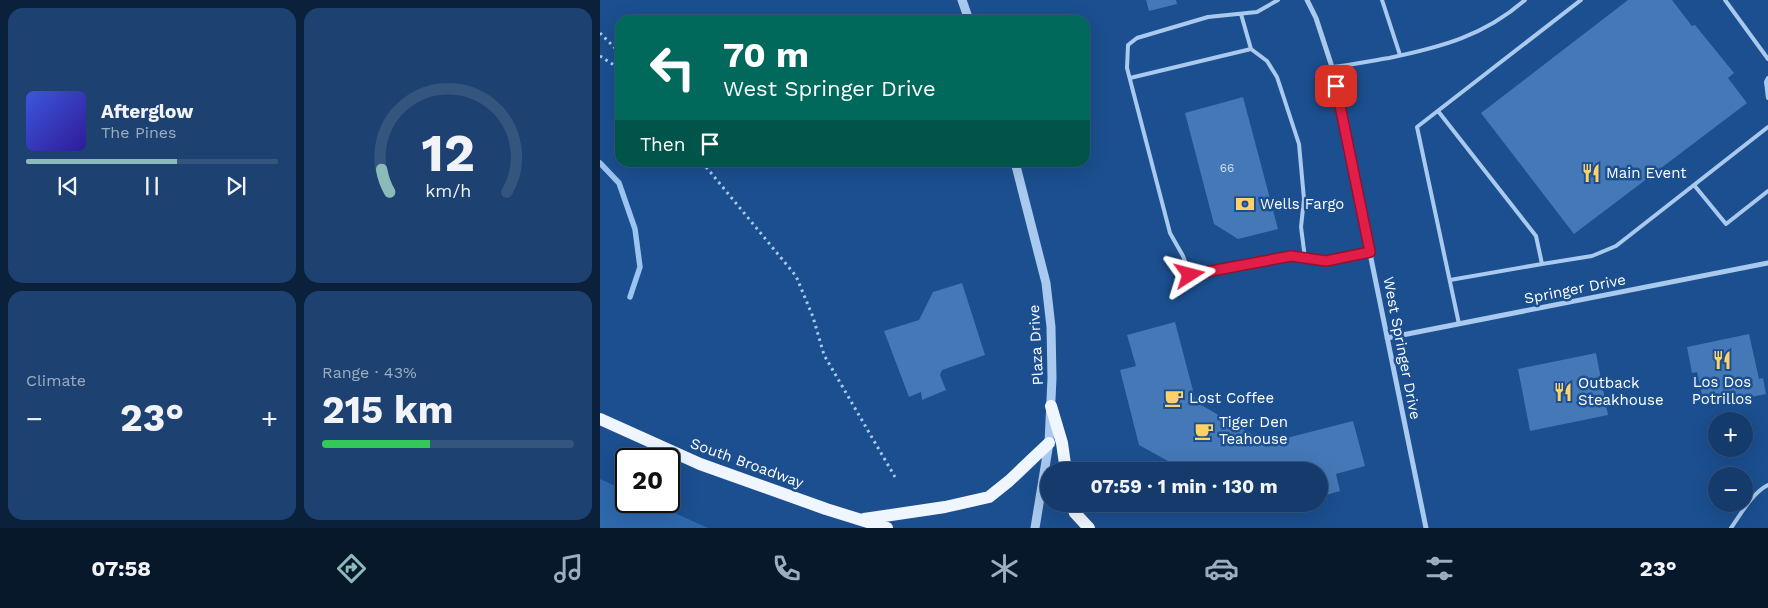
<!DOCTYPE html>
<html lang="en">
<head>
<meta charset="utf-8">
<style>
  :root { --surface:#143b6b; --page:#1d4271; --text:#f1f3f6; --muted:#9dadc1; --line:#33557e; --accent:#8bbbb9 }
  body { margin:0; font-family:"Work Sans",sans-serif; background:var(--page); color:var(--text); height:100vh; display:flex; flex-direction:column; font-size:19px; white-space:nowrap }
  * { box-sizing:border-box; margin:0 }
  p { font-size:16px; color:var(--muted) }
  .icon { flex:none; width:28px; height:28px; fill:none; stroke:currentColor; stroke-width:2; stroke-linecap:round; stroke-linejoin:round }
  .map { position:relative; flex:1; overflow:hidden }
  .side { display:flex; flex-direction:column; gap:8px; padding:8px; background:#0b203b; width:600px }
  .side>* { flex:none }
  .banner { position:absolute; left:15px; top:15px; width:475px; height:152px; border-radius:15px; box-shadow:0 5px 20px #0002,0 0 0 1px var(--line); background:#00695c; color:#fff; overflow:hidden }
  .fabs { position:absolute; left:1108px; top:412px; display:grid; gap:10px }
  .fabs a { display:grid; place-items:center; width:45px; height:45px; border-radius:50%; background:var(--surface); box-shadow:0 5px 20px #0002,0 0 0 1px var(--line); font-size:25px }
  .speed { position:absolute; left:15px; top:448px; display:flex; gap:10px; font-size:25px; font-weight:700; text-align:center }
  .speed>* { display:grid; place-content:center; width:65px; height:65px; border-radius:50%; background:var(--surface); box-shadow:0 5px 20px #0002,0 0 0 1px var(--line); line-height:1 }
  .speed .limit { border:2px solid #111; border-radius:8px; background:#fff; color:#111 }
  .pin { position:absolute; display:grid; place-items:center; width:42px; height:42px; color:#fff; margin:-21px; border-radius:10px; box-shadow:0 2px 8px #0006 }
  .me { position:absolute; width:55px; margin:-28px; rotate:81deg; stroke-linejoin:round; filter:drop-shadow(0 0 4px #0008) }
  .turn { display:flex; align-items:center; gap:18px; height:105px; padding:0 25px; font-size:22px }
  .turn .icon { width:65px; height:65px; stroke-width:2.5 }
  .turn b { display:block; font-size:35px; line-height:42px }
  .then { display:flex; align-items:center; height:48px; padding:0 25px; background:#0003; gap:10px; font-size:19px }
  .big { font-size:38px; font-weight:700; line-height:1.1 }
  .side .tile { flex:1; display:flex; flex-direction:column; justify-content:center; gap:8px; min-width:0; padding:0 18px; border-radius:15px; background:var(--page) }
  .side .dial { align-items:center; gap:0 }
  .dial svg { height:130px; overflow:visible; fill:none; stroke:var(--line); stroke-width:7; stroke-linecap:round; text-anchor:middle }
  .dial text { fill:var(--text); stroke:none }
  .song { display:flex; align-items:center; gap:15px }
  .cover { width:60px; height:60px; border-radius:8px; background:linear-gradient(135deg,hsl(230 70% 55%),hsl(250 70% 35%)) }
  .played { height:5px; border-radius:2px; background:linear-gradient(90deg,var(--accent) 60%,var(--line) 60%) }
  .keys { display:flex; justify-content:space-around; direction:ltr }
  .heat { display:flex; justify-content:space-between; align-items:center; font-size:28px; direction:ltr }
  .charge { height:8px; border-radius:4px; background:linear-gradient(90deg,#34c759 43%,var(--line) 0) }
  .side .tiles { flex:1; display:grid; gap:8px; grid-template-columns:repeat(2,1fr) }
  .trip { position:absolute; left:440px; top:462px; width:288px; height:50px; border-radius:25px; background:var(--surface); box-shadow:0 5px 20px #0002,0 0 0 1px var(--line); font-weight:700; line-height:50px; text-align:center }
  .tabs { display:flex; height:80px; justify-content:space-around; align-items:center; background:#08182b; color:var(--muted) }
  .tabs .icon { width:35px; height:35px }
  .tabs .on { color:var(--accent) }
  .tabs b { font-size:22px; color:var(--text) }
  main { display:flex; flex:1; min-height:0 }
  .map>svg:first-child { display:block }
  .green { fill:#2e69ad }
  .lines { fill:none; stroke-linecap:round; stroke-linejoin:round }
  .stream { stroke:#9cc4f0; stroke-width:5.5 }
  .building { fill:#4478b7 }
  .path { stroke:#a9c9ee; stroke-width:3; stroke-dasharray:2.5 4; stroke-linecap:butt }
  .service { stroke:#a9c9ee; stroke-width:4 }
  .minor { stroke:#a9c9ee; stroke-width:5 }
  .tertiary { stroke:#a9c9ee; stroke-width:9 }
  .primary { stroke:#f0f6ff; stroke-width:12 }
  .route-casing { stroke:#92132f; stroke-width:12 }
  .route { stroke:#e11d48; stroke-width:9 }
  .labels { text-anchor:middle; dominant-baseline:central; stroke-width:5; stroke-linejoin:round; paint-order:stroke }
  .number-label { font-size:12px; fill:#d0dded }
  .poi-label { font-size:15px; fill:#fff; stroke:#1b4f8f; text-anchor:start }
  .street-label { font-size:15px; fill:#fff; stroke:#1b4f8f }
</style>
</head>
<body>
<main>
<section class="side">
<div class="tiles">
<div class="tile">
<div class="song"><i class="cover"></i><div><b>Afterglow</b><p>The Pines</p></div></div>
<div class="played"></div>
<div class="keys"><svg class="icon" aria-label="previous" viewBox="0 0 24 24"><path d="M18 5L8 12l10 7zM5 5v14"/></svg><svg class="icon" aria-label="pause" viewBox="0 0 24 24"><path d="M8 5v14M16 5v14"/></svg><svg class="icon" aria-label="next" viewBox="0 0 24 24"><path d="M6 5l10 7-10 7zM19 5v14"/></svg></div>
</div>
<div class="tile dial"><svg viewBox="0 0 100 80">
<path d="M14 69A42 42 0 1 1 86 69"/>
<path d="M14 69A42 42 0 0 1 9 55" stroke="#8bbbb9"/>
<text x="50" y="56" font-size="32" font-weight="700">12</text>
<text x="50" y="72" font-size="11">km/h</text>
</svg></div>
<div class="tile"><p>Climate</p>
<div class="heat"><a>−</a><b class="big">23°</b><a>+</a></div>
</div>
<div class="tile"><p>Range · 43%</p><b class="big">215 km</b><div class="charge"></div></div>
</div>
</section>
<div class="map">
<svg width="1168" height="528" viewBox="0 0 1168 528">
  <rect width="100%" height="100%" fill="#1b4f8f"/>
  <path class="green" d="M 0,479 L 26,491 L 26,501 L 48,501 L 108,528 L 0,528 Z"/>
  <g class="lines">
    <path class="stream" d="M 0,163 L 19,183 L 35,229 L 40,267 L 30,297"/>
  </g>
  <path class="building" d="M 546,0 L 576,0 L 577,4 L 549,11 Z
    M 1028,0 L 1072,0 L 1092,26 L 1095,25 L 1134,73 L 1128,78 L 1147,103 L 974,234 L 881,113 Z
    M 643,97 L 678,229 L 638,239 L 614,224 L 585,113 Z
    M 362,283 L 385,355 L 342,370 L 340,375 L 346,390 L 322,400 L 321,392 L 309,397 L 284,331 L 319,320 L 333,292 Z
    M 575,322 L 596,402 L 667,443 L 753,421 L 765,466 L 736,474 L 740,491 L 719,497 L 719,471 L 586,471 L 539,445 L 520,370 L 536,366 L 527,335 Z
    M 1149,334 L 1159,379 L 1163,378 L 1166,394 L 1151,397 L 1150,394 L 1104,404 L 1097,372 L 1092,373 L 1087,347 Z
    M 996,353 L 1008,415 L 930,431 L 918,369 Z
    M 644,504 L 690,504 L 660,512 Z"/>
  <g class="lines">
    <path class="path" d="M 0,33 L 20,53
      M 0,56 L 20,69
      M 102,162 L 196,276 L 213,317 L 224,355 L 295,477"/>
    <path class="service" d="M 678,0 L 657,12 L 608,17 L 537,38 L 528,45 L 527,68 L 570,233 L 583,256 L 590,275 L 691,256 L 726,261 L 770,252
      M 782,0 L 800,55
      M 1125,0 L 1168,59
      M 651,49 L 667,61 L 677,77 L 699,144 L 704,199 L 701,227 L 705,258
      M 732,67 C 751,65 770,61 789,58 C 841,47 884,36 925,0
      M 530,78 L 651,49 L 641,14
      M 1168,78 L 1166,82 L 1168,98
      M 838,111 L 936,236 L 942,264 L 992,256 L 1016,246 L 1168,127
      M 1094,185 L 1126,224 L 1168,191
      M 850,280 L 942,264
      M 859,324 L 817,127 L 981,0
      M 1131,528 C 1141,514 1152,493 1168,485"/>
    <path class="minor" d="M 707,0 L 716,18 L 732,67 L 826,528
      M 787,338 L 1168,263"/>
    <path class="tertiary" d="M 362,0 L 369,20
      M 415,162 L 446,283 L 451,327 L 452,378 L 449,443 L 435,528"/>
    <path class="primary" d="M 451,406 L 462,443 L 466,471
      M 0,419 L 100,464 L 226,509 L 287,528
      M 472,504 L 475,513 L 489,528
      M 264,519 L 345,507 L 389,497 L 409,481 L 449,443"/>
  </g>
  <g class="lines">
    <g class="route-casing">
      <path id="route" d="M 590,275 L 691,256 L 726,261 L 770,252 L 736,86"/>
    </g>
    <use href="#route" class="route"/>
  </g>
  <defs>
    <g id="restaurant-bare" transform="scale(1.5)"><path d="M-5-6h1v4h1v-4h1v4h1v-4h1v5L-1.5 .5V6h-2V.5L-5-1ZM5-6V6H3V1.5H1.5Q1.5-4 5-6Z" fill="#ffd166" stroke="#1b4f8f" stroke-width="2.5" paint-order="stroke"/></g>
    <g id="bank-bare" transform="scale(1.5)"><path d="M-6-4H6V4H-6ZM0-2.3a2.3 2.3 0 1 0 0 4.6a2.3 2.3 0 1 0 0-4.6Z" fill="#ffd166" stroke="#1b4f8f" stroke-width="2.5" paint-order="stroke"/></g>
    <g id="cafe-bare" transform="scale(1.5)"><path d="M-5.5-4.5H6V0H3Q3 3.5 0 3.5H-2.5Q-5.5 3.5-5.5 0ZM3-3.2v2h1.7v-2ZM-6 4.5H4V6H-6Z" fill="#ffd166" stroke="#1b4f8f" stroke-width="2.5" paint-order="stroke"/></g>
  </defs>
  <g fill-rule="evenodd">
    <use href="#restaurant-bare" x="991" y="173"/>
    <use href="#bank-bare" x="645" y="204"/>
    <use href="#restaurant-bare" x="1122" y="360"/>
    <use href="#restaurant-bare" x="963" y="392"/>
    <use href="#cafe-bare" x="574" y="398"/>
    <use href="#cafe-bare" x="604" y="431"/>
  </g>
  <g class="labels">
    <g class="number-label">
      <text x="627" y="168">66</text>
    </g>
    <g class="poi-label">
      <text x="1006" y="173">Main Event</text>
      <text x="660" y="204">Wells Fargo</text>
      <text x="1122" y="382" text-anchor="middle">Los Dos<tspan x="1122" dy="17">Potrillos</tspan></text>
      <text x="978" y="383">Outback<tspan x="978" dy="17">Steakhouse</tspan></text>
      <text x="589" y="398">Lost Coffee</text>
      <text x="619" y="422">Tiger Den<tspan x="619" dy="17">Teahouse</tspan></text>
    </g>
    <g class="street-label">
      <text transform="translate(975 289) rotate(-11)">Springer Drive</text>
      <text transform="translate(436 345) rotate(-93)">Plaza Drive</text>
      <text transform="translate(802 348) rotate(79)">West Springer Drive</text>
      <text transform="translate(147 463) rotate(20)">South Broadway</text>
    </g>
  </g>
</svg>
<div class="fabs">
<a>+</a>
<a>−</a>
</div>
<div class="speed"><div class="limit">20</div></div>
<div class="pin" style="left:736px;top:86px;background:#d93025"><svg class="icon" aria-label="arrive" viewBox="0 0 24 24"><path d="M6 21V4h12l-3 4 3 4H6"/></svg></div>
<svg class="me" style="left:590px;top:275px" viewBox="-20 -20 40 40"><path d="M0-17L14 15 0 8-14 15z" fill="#e11d48" stroke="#fff" stroke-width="4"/></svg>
<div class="trip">07:59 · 1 min · 130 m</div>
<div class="banner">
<div class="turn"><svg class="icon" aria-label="left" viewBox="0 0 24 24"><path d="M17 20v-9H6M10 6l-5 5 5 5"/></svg><div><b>70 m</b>West Springer Drive</div></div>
<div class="then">Then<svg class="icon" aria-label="arrive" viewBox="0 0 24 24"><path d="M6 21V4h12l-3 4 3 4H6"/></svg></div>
</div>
</div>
</main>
<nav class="tabs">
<b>07:58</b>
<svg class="icon on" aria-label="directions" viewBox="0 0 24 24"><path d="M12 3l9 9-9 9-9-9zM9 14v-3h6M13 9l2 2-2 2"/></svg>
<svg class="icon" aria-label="music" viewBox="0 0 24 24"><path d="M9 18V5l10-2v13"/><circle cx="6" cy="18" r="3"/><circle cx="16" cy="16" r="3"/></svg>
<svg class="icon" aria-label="phone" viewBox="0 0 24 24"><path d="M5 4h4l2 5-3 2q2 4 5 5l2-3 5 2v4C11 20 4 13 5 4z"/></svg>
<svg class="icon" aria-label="climate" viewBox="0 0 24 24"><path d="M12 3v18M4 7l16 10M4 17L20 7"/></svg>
<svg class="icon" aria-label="car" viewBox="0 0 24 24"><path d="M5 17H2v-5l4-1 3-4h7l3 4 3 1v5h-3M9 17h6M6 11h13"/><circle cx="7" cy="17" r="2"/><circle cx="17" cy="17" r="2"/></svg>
<svg class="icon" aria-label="filters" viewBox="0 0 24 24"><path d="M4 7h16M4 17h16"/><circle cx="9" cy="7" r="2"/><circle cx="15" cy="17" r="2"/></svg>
<b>23°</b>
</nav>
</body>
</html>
